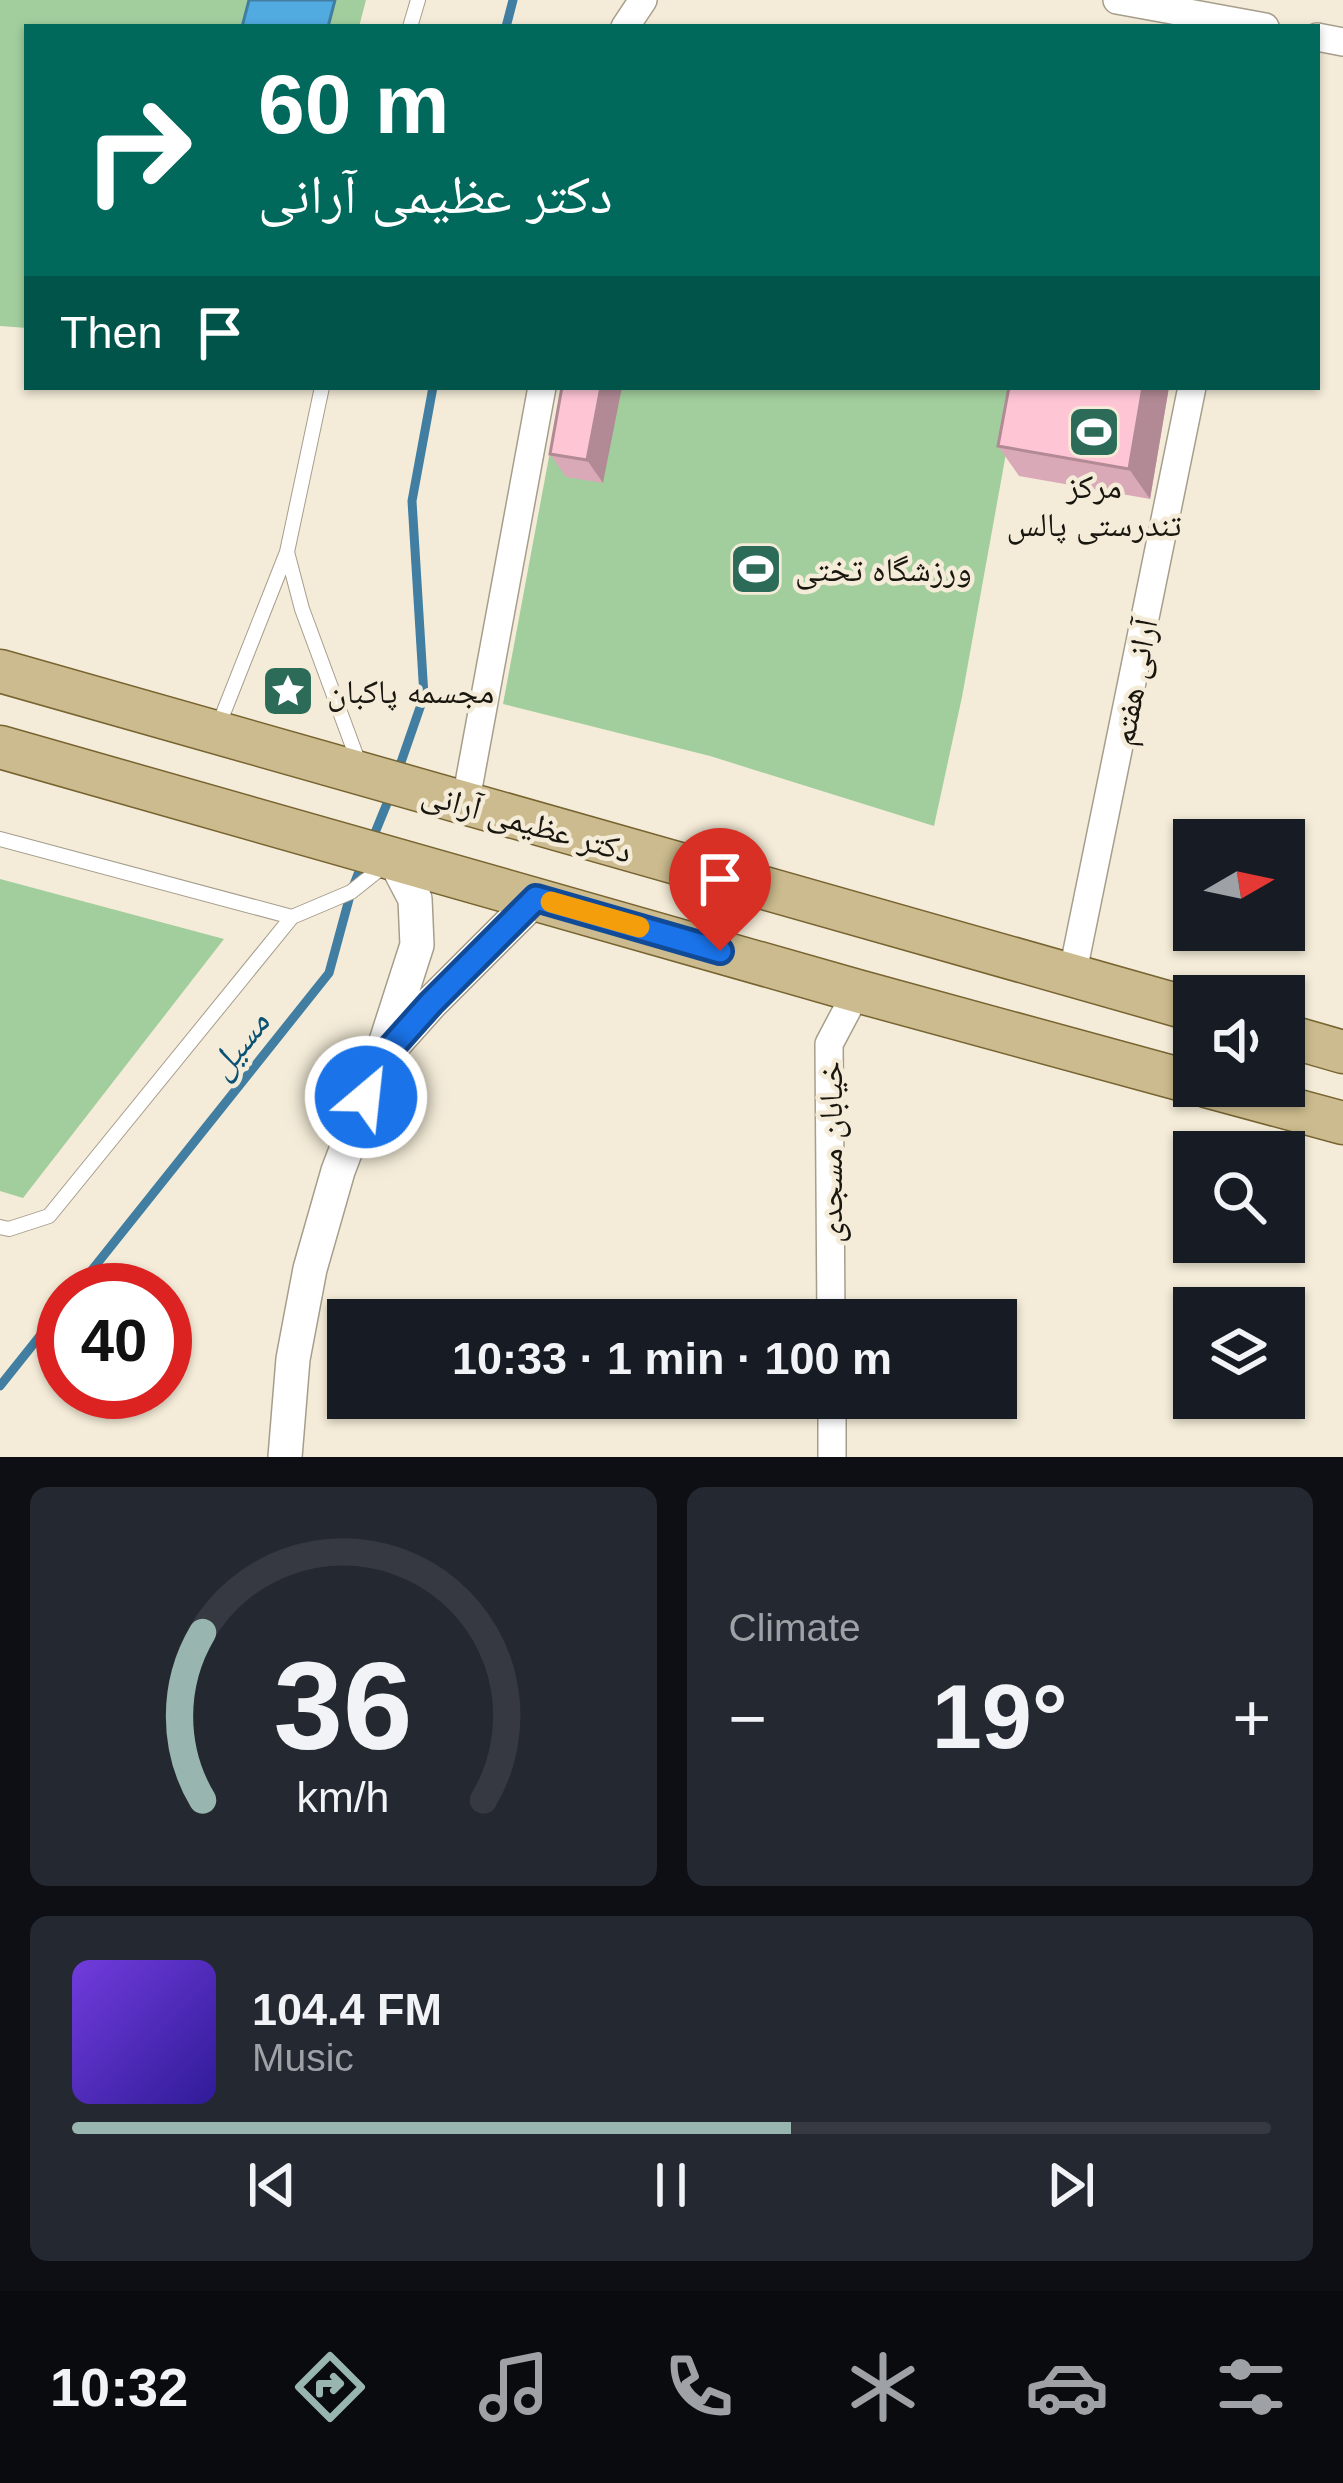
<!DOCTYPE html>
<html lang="en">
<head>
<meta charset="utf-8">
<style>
  :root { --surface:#171b24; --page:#242831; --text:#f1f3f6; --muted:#9ea1a6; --line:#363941; --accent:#98b6af }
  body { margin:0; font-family:Arial,"Noto Naskh Arabic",sans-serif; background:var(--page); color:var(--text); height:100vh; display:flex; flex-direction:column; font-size:45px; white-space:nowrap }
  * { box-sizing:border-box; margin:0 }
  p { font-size:39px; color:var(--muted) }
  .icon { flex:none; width:66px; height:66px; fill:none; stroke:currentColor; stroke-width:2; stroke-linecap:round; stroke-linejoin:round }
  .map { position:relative; height:1457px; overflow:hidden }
  .sheet { display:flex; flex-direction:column; gap:30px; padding:30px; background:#0d0f14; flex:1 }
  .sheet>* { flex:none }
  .guide { position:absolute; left:24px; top:24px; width:1296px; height:366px; border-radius:0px; box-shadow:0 3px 9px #0004; background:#00695c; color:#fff; overflow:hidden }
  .needle { width:78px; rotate:81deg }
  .fabs { position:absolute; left:1173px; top:819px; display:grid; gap:24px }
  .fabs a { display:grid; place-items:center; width:132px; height:132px; border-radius:0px; background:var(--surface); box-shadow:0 3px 9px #0004; font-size:60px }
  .speed { position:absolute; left:36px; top:1263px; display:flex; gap:24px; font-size:60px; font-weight:700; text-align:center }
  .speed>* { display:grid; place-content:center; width:156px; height:156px; border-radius:50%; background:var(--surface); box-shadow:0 3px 9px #0004; line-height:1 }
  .speed .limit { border:18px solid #d22; background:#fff; color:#111 }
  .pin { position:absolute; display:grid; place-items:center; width:102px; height:102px; color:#fff; margin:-123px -51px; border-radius:50% 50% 50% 0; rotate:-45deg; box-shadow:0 0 12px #0007 }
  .pin .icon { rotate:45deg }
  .me { position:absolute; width:132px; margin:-66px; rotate:28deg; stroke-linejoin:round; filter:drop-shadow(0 0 9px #0008) }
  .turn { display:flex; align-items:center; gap:42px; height:252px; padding:0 36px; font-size:54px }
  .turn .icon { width:156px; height:156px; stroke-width:2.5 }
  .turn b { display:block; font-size:84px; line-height:102px }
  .then { display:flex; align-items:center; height:114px; padding:0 36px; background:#0003; gap:24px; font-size:45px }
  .big { font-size:90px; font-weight:700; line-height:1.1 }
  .sheet .widget { flex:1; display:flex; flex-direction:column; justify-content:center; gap:18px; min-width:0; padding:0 42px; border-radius:18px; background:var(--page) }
  .sheet .dial { align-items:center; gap:0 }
  .dial svg { height:312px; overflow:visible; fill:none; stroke:var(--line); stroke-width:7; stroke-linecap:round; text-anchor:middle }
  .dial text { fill:var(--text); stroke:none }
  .song { display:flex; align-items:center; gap:36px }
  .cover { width:144px; height:144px; border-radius:18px; background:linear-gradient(135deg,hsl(260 70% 55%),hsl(250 70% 35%)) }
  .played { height:12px; border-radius:6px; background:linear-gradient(90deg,var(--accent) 60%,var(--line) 60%) }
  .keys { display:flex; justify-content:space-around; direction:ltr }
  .heat { display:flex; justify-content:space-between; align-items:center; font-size:66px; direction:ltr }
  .sheet .tiles { flex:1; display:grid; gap:30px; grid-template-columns:1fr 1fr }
  .widget:last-child { grid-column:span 2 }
  .trip { position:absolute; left:327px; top:1299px; width:690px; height:120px; border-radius:0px; background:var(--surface); box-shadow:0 3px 9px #0004; font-weight:700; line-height:120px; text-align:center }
  .tab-bar { display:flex; height:192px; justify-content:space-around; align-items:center; background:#090b0e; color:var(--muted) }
  .tab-bar .icon { width:84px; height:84px }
  .tab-bar .current { color:var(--accent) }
  .tab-bar b { font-size:54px; color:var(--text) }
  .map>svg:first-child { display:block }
  .green { fill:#a2ce9d }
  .water { fill:#52abe0; stroke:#417ea1; stroke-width:3 }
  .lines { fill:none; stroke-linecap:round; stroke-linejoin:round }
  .stream { stroke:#417ea1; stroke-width:9 }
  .service-casing { stroke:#a69e8c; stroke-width:16 }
  .minor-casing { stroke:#a69e8c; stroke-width:30 }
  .tertiary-casing { stroke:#a69e8c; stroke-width:36 }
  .primary-casing { stroke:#776431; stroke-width:45 }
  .service { stroke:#fff; stroke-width:14 }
  .minor { stroke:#fff; stroke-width:27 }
  .tertiary { stroke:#fff; stroke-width:33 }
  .primary { stroke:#ccbb8e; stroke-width:42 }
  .wall { fill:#daa9b7 }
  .shaded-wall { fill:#b28a95 }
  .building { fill:#fec5d5; stroke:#b28a95; stroke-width:3 }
  .route-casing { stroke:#114b97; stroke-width:30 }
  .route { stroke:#1a73e8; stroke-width:21 }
  .slow { stroke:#f59e0b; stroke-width:21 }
  .labels { text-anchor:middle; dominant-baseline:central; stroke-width:9; stroke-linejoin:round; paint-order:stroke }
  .poi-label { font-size:33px; fill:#19160f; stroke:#f4ecd8; text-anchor:start }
  .street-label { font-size:33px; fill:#19160f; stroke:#f4ecd8 }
  .water-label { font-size:36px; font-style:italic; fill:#0a5275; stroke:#f4ecd8 }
</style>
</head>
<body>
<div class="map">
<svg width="1343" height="1457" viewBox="0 0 1343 1457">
  <rect width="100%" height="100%" fill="#f4ecd8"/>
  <path class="green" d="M 0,0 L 366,0 L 359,27 L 27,27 L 27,328 L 0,326 Z
    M 562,387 L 1018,387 L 962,697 L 934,826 L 710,756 L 503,704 Z
    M 0,879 L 224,939 L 23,1198 L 0,1191 Z"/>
  <path class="water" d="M 249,0 L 335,0 L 328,27 L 242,27 Z"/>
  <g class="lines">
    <path class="stream" d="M 506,27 L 513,0
      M 399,768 L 424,696 L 412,501 L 433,387
      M 372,840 L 388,801
      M 76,1290 L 329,973 L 351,892 L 363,861
      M 0,1386 L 63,1307"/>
    <g class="service-casing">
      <path id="service" d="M 410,27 L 418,0
        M 287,552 L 322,387
        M 217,729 L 287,552 L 302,609 L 360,766
        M 0,839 L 292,917
        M 0,1227 L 9,1229 L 49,1216 L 292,917 L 351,892 L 385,865"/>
    </g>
    <g class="minor-casing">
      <path id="minor" d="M 1117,0 L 1265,27
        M 625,27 L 643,0
        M 1317,37 L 1343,42
        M 465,805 L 542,387
        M 1072,976 L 1192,387
        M 831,1320 L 829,1044 L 857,991
        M 832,1398 L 832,1457"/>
    </g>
    <g class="tertiary-casing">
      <path id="tertiary" d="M 389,1050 L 431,1003 L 536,898
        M 285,1457 L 293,1359 L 310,1269 L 338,1171 L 380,1060 L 417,945 L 415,899 L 393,857"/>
    </g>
    <g class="primary-casing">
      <path id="primary" d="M 0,671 L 1194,1010
        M 0,747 L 857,991 L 1194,1083
        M 1284,1035 L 1343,1052
        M 1206,1086 L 1343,1123"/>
    </g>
    <use href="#service" class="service"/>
    <use href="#minor" class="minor"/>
    <use href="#tertiary" class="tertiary"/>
    <use href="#primary" class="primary"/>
  </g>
  <path class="wall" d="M 562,387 L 603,483 L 566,477 L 550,454 Z
    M 1009,387 L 1169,387 L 1150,499 L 1019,476 L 998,446 Z"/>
  <path class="shaded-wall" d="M 601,387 L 622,387 L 603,483 L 587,460 Z
    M 1143,387 L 1169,387 L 1150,499 L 1129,469 Z"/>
  <path class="building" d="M 562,387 L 601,387 L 587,460 L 550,454 Z
    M 1009,387 L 1143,387 L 1129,469 L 998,446 Z"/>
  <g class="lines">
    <g class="route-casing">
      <path id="route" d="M 366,1097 L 380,1060 L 431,1003 L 536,898 L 720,951"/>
    </g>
    <use href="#route" class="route"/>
    <path class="slow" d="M 551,902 L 639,927"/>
  </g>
  <defs>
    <g id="stadium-square" transform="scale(2.7)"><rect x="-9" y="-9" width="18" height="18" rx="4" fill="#2c6b58" stroke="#f4ecd8"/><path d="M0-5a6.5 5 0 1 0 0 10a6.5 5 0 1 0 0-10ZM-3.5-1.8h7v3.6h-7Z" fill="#fff"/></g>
    <g id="sight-square" transform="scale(2.7)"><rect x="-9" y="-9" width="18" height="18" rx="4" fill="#2c6b58" stroke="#f4ecd8"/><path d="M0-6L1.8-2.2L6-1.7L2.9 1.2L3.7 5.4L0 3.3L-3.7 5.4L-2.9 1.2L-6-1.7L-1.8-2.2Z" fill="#fff"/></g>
  </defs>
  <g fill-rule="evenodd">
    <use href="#stadium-square" x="1094" y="432"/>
    <use href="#stadium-square" x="756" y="569"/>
    <use href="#sight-square" x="288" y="691"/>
  </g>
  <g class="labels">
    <g class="poi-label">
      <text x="1094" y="486" text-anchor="middle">مرکز<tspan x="1094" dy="38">تندرستی پالس</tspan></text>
      <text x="795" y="569">ورزشگاه تختی</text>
      <text x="327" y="691">مجسمه پاکبان</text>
    </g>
    <g class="street-label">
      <text transform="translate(1134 682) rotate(-79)">آرانی هفتم</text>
      <text transform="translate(527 822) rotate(16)">دکتر عظیمی آرانی</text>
      <text transform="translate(830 1152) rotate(-90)">خیابان مسجدی</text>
    </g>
    <g class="water-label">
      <text transform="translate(238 1044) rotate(-51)">مسیل</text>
    </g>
  </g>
</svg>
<div class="fabs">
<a><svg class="needle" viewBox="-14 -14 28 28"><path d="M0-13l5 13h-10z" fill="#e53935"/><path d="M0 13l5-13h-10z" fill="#9ea1a6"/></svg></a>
<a><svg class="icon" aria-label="sound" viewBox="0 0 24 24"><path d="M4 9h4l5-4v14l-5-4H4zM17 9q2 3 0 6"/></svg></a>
<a><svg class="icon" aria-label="search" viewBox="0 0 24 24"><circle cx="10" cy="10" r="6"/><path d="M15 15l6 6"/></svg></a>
<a><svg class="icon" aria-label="layers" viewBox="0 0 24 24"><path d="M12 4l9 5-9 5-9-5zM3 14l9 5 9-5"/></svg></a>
</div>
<div class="speed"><div class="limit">40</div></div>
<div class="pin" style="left:720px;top:951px;background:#d93025"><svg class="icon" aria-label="arrive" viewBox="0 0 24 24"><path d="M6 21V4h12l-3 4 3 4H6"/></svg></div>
<svg class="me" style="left:366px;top:1097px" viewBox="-20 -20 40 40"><circle r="17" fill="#1a73e8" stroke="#fff" stroke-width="3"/><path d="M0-11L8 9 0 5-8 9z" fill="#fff"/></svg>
<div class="trip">10:33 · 1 min · 100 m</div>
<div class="guide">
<div class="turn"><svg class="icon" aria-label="right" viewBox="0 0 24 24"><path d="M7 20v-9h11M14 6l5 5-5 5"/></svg><div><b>60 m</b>دکتر عظیمی آرانی</div></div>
<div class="then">Then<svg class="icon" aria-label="arrive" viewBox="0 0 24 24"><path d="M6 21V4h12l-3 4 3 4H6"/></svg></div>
</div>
</div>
<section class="sheet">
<div class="tiles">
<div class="widget dial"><svg viewBox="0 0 100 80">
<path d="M14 69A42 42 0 1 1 86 69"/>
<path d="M14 69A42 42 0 0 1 14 26" stroke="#98b6af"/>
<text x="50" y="56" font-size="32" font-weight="700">36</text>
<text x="50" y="72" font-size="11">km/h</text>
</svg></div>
<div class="widget"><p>Climate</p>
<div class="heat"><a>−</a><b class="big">19°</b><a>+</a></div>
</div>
<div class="widget">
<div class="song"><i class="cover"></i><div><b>104.4 FM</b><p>Music</p></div></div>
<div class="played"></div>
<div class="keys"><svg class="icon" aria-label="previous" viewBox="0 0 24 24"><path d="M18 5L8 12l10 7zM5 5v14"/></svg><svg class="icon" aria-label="pause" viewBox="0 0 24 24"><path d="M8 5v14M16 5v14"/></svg><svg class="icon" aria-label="next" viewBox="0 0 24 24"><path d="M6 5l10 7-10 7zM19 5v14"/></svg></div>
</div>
</div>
</section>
<nav class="tab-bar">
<b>10:32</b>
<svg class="icon current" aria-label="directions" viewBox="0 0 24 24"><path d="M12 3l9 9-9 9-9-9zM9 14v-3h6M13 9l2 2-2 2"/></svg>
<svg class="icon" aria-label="music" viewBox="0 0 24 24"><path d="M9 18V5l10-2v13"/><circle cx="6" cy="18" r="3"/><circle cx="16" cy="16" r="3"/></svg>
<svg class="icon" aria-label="phone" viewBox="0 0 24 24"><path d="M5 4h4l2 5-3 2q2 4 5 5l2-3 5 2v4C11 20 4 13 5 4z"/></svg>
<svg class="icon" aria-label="climate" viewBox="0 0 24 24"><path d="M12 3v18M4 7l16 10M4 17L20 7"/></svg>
<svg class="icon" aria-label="car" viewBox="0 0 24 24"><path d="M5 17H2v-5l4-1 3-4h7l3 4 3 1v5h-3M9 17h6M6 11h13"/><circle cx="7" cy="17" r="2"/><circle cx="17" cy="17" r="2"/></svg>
<svg class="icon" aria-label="filters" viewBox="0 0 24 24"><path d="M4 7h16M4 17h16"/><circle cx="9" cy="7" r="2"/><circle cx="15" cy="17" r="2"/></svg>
</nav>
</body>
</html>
